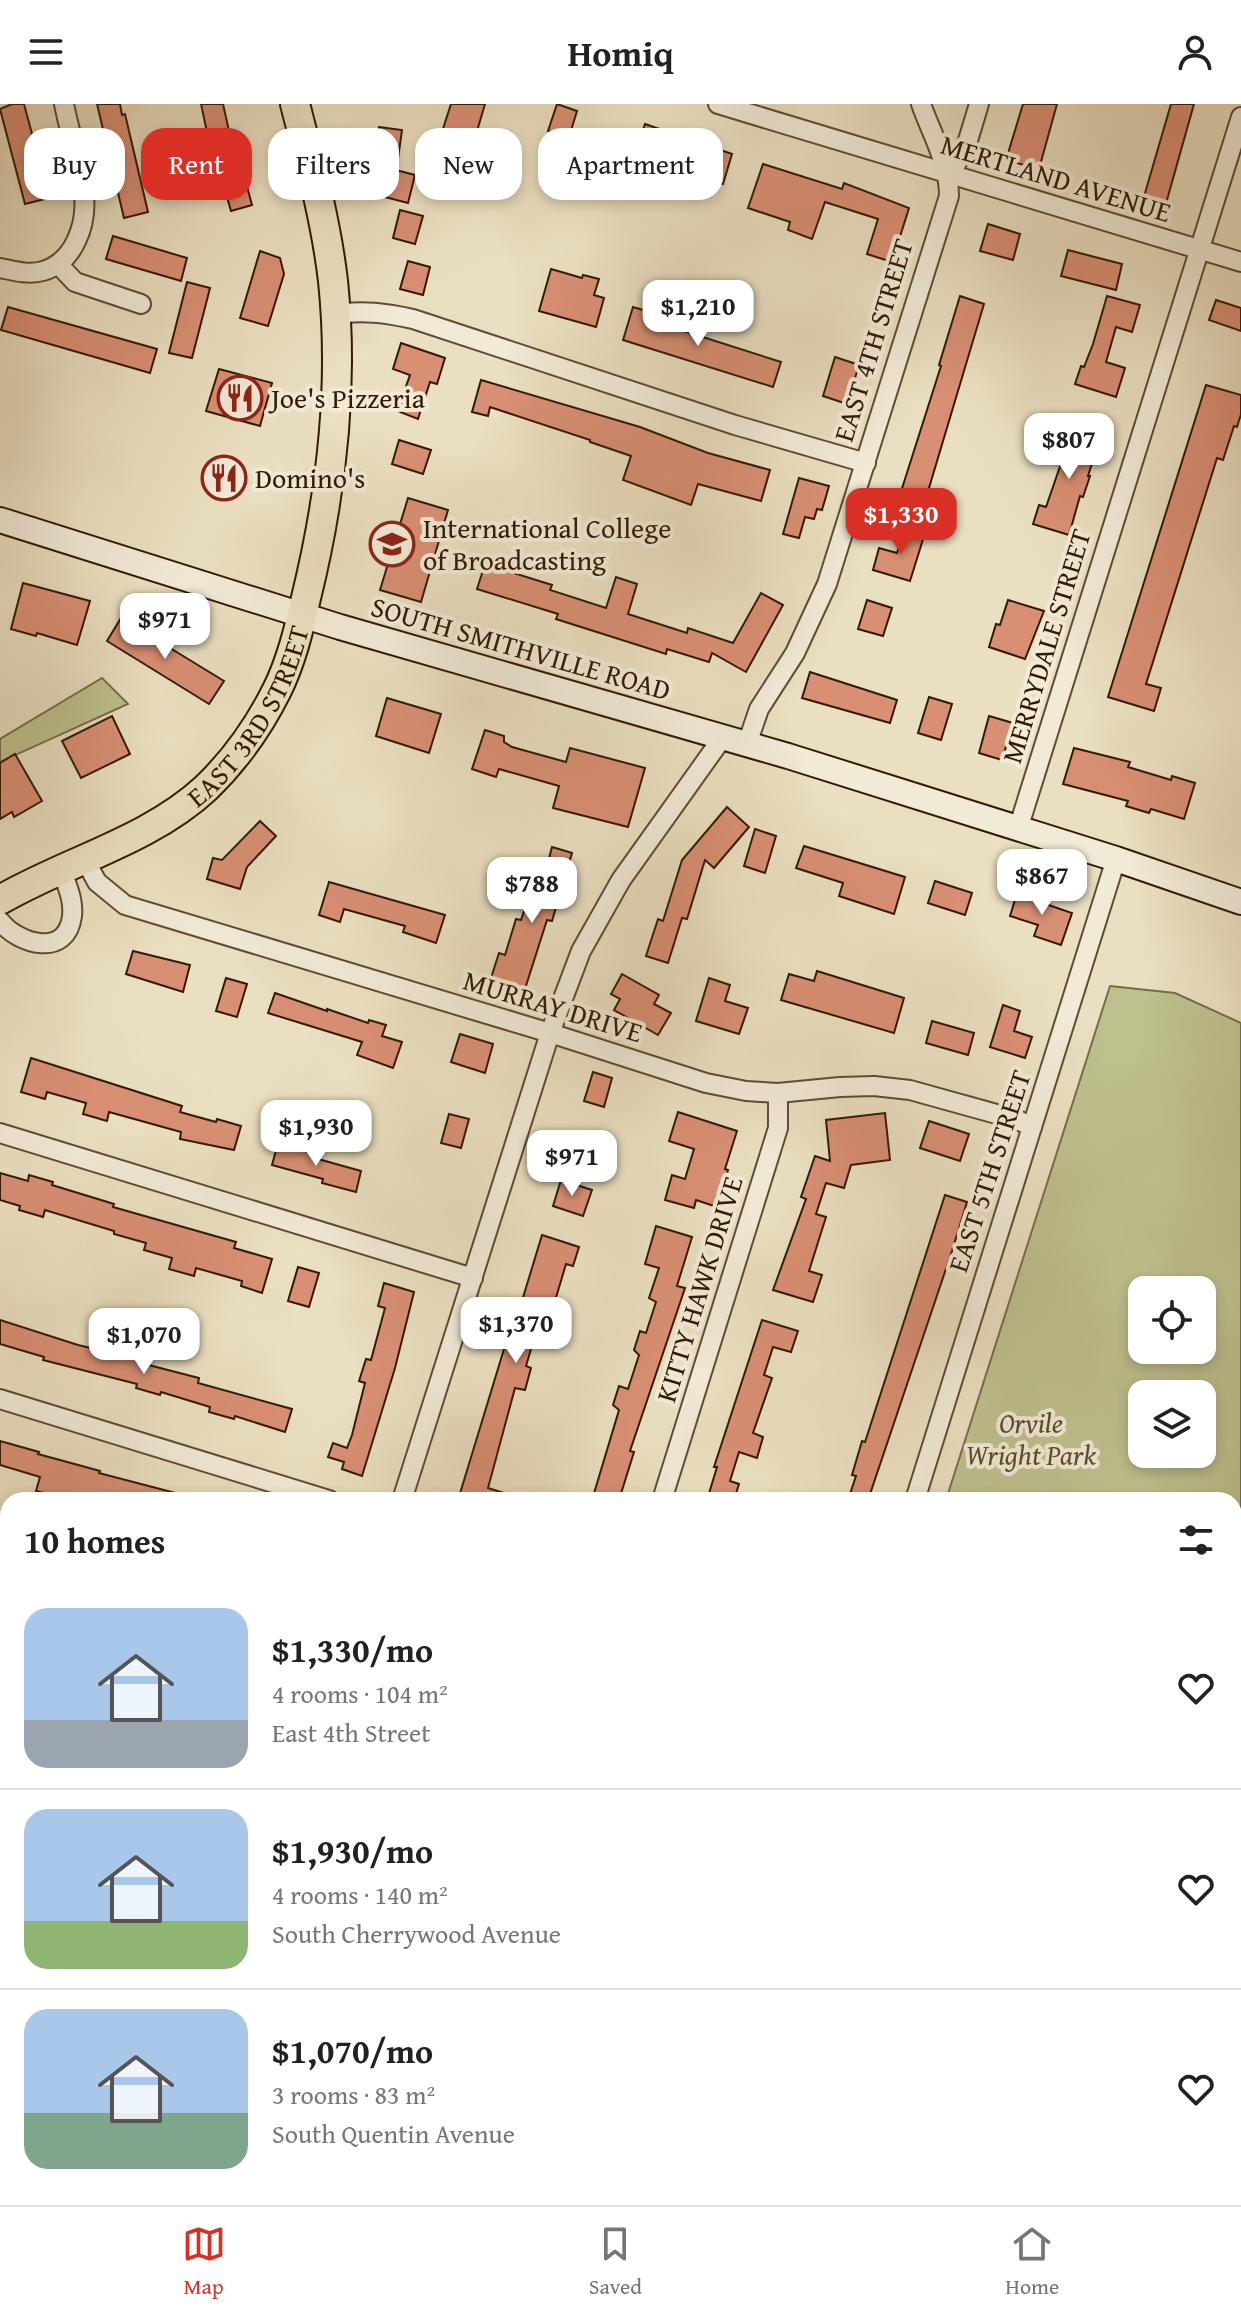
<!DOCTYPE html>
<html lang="en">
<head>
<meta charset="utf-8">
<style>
  body { margin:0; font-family:"Gentium Book Plus",serif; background:#f6f6f6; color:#222; height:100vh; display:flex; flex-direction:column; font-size:30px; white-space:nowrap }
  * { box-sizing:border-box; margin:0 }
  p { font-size:26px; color:#767676 }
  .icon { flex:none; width:44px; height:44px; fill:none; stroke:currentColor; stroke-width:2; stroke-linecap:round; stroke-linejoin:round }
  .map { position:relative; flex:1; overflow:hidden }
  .drawer { position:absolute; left:0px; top:1388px; width:1242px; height:714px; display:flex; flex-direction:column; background:#fff; border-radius:24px 24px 0 0; box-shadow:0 4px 12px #0003 }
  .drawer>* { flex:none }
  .guide { position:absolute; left:24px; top:24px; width:800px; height:72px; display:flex; gap:16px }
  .fabs { position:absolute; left:1128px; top:1172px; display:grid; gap:16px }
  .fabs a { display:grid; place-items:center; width:88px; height:88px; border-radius:16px; background:#fff; box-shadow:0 4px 12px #0003; font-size:40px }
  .price { position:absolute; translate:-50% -68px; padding:0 18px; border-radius:16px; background:#fff; color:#222; font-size:26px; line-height:52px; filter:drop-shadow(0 2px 4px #0008) }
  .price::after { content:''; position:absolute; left:50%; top:48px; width:24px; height:18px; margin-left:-12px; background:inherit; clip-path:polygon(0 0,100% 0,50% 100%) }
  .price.current { background:#d93025; color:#fff }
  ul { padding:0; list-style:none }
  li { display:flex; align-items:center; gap:24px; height:200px; padding:0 24px }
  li+li { border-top:2px solid #e0e0e0 }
  li span { display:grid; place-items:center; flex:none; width:224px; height:160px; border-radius:24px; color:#555 }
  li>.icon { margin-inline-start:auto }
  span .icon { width:96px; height:96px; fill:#fffc; stroke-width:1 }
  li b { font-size:34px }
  h2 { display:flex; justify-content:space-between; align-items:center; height:96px; padding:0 24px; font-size:34px }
  .chip { padding:0 28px; border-radius:24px; background:#fff; box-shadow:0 4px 12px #0003; font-size:28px; line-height:72px }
  .chip.current { background:#d93025; color:#fff }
  header { display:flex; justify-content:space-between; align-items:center; height:104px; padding:0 24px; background:#fff; font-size:36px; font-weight:600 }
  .tab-bar { display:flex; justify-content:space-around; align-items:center; height:112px; border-top:2px solid #e0e0e0; background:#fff; font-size:22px; color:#767676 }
  .tab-bar a { display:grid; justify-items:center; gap:4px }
  .tab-bar .current { color:#d93025 }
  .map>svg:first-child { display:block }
  .green { fill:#bec08e; stroke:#786d49; stroke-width:2; fill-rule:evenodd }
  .building { fill:#d98f74; stroke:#331a04; stroke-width:2 }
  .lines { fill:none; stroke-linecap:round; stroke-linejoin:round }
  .minor-casing { stroke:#614b33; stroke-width:22 }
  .secondary-casing { stroke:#331a04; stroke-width:28 }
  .primary-casing { stroke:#331a04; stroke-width:32 }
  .minor { stroke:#f1ead7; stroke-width:18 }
  .secondary { stroke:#f1ead7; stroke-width:24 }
  .primary { stroke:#eadfc1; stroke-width:28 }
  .labels { text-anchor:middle; stroke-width:8; stroke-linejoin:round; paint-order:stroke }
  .street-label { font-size:28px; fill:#331a04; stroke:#f1ead7 }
  .poi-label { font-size:28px; fill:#331a04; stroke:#f1ead7; text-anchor:start }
  .park-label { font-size:28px; font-style:italic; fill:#5d4c2d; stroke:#f1ead7 }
</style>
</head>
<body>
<header><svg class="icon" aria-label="menu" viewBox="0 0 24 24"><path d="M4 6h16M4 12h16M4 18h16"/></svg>Homiq<svg class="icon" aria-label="person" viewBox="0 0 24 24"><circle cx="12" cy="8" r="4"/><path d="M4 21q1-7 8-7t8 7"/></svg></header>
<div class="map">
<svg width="1241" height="2101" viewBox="0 0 1241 2101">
  <rect width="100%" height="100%" fill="#eadfc1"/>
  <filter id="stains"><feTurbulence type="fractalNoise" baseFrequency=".0025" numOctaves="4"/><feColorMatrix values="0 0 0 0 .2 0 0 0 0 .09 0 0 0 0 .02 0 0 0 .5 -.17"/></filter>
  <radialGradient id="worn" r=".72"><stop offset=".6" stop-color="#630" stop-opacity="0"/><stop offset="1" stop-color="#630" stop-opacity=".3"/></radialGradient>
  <g class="green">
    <polygon points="102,574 128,600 0,658 0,635"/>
    <path d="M 1110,882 L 1175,889 L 1241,919 L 1241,1937 L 1234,1935 L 1234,1396 L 946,1396 ZM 1202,1186 L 1202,1246 L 1142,1246 L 1142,1186 ZM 1142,1290 L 1202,1290 L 1202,1350 L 1142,1350 Z"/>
  </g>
  <g class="building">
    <polygon points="12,0 24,0 49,94 25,100 0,5"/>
    <polygon points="97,0 120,0 122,11 125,10 148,108 124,114"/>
    <polygon points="201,0 223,0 235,54 239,53 252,101 231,107 214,47 211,47"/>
    <polygon points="451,0 485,0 472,44 440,34"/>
    <polygon points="557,0 577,7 569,33 548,27"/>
    <polygon points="1023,0 1057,0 1039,65 1006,56"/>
    <polygon points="1171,0 1194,0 1165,103 1143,96"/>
    <polygon points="645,20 732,50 723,80 677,66 678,61 636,47"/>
    <polygon points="379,23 402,26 398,55 375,52"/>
    <polygon points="763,60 842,85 844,79 909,104 892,158 867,150 878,115 825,98 812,135 788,126 790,118 748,104"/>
    <polygon points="392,65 415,71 408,99 385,93"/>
    <polygon points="400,106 423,112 415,140 393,134"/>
    <polygon points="988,120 1020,130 1013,156 980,147"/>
    <polygon points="113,132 187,154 181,177 106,155"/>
    <polygon points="1068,146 1122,160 1116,186 1061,172"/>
    <polygon points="260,147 280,154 284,170 268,222 240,214"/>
    <polygon points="408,157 430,163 423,191 400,185"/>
    <polygon points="551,165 582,174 583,171 599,175 594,191 604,194 596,223 539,207"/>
    <polygon points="187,178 210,184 192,254 169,249"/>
    <polygon points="960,192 984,200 923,404 898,397 941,262 939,261"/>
    <polygon points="1107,192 1140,201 1132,228 1116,223 1106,258 1125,264 1116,293 1075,280 1081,262 1084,263 1093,240"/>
    <polygon points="1216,196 1241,204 1241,227 1209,216"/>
    <polygon points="8,203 157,245 150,269 1,226"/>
    <polygon points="633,203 687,219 684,227 781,258 773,283 623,236"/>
    <polygon points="401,239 445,254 437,280 430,278 418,315 400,308 403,300 400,299 410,271 393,265"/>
    <polygon points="835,253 859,261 847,300 823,292"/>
    <polygon points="219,265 272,279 260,322 206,307"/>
    <polygon points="481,276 640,323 708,349 770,366 761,397 698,380 691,401 623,376 631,352 590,338 590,336 490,303 488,312 472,308"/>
    <polygon points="1206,281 1241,291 1241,310 1237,323 1234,322 1223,356 1217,354 1146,580 1161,584 1154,607 1108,593"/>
    <polygon points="1065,322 1100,334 1088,372 1090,372 1083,393 1080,392 1069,431 1033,420 1039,401 1046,403 1065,348 1057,346"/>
    <polygon points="399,336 431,346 423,370 392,360"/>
    <polygon points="228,356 243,385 223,395 208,367"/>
    <polygon points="799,374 829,382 822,406 817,405 814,415 805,413 799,434 783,430"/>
    <polygon points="408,394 448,406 421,498 380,486"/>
    <polygon points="905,423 925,429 910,477 873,466 879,444 897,449"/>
    <polygon points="485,460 552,481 550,486 606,504 616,473 637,480 628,510 687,529 688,524 733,539 761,489 783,501 746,568 712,549 709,558 667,545 666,550 556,515 558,510 477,485"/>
    <polygon points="23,479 90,497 77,541 37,529 36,532 11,525"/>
    <polygon points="867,496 892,504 883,532 858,525"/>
    <polygon points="1008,496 1044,507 1025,555 989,543 996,520 1000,521"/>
    <polygon points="121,514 224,577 209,600 107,537"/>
    <polygon points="810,568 897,596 890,619 802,594"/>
    <polygon points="929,593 952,600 941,636 918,629"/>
    <polygon points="387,594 441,610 429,649 376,632"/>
    <polygon points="112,612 130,650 81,674 62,637"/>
    <polygon points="989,612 1013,619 1002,656 979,649"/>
    <polygon points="485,626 504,632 504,638 512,643 566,658 570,644 645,664 628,723 553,704 559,682 499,665 496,673 472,665"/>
    <polygon points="1074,644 1130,658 1128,663 1171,676 1172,672 1195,679 1184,715 1151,705 1149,709 1126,702 1128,697 1063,680"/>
    <polygon points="15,650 42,697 14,713 12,708 0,715 0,659"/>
    <polygon points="727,703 749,723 714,764 705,756 687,815 682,814 668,859 646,852 658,815 663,817 682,756"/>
    <polygon points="260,717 276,732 247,763 240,785 207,775 213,754 222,756"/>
    <polygon points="755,725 776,732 765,769 744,762"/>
    <polygon points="804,742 905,773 894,810 839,792 843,779 796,764"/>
    <polygon points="552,743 572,749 552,817 547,816 524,888 490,877 499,849 505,851 516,815 521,816 535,774 543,777"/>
    <polygon points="935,777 972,789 965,811 928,799"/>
    <polygon points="329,778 445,811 436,839 403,828 405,822 344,805 340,818 319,811"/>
    <polygon points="1018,786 1041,794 1040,798 1072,809 1061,841 1034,832 1038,821 1010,812"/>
    <polygon points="133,847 190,861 183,888 126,870"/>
    <polygon points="817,867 904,894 894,929 781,896 789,870 814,877"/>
    <polygon points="622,870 659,891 654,900 671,909 658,931 614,906 620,895 611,890"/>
    <polygon points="226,874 247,880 237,913 216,907"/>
    <polygon points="709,874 730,881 725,897 748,904 739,930 696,917"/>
    <polygon points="275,889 327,907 327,905 368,919 369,916 386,921 382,932 402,938 393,964 357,951 362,938 268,909"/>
    <polygon points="1003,901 1020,907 1014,927 1032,933 1025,954 990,943"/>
    <polygon points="932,917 974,929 968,951 926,939"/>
    <polygon points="460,930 493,940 485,969 451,958"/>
    <polygon points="31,954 182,1002 180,1008 216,1018 217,1015 241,1022 234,1046 180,1035 181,1028 109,1008 107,1017 83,1010 86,999 47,988 45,995 21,988"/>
    <polygon points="593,968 612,974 604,1003 584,997"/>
    <polygon points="678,1008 737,1027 725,1065 728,1066 717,1103 696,1096 694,1104 665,1096 672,1071 685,1075 694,1045 669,1037"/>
    <polygon points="885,1009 890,1056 851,1061 844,1084 826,1079 816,1110 826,1113 809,1167 822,1171 813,1198 773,1186 806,1095 801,1093 815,1052 830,1057 826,1016"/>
    <polygon points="449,1010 469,1015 461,1044 441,1039"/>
    <polygon points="929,1017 969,1030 960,1057 920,1044"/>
    <polygon points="278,1039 312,1049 311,1053 361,1067 356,1088 322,1079 323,1075 272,1061"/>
    <polygon points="0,1069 28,1077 29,1071 53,1078 52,1081 114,1100 113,1103 236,1138 234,1144 272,1155 262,1189 241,1182 242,1177 196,1164 194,1172 169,1165 172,1154 144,1146 146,1139 114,1130 114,1127 45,1106 43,1113 19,1106 20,1102 0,1096"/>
    <polygon points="561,1076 592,1086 583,1112 553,1102"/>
    <polygon points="945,1091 967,1098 952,1147 868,1396 848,1396 856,1372 852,1371 862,1337 865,1338"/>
    <polygon points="656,1122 692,1133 677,1182 685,1184 630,1347 634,1348 619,1396 592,1396 619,1306 613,1301 619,1282 628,1285 639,1251 634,1246 640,1227 646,1229 656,1198 649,1194 659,1164 645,1160"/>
    <polygon points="542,1131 579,1143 573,1162 566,1160 552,1207 543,1204 526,1262 531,1264 525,1286 515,1284 488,1384 514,1392 514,1396 458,1396 515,1209 518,1210"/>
    <polygon points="298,1163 319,1169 309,1203 288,1197"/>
    <polygon points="384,1179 414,1188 395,1264 362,1372 342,1365 344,1358 328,1353 333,1339 347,1344 352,1331 365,1279 359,1277 366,1255 371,1256 385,1204 378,1202"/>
    <polygon points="0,1216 78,1241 138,1255 137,1258 199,1274 198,1279 292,1305 285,1328 235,1312 234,1315 209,1308 210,1303 161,1288 160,1291 136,1284 137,1280 43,1256 44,1253 0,1240"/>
    <polygon points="762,1216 798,1227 791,1248 773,1243 764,1271 772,1274 753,1329 763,1333 757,1354 739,1348 730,1377 739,1380 734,1396 707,1396 717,1363 714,1363"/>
    <polygon points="0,1337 39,1348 38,1350 100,1367 99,1369 187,1392 187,1396 73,1396 36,1387 40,1373 0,1361"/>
  </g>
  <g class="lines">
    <g class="minor-casing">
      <g id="minor">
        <polyline points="718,0 1241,158"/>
        <polyline points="949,72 966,43 979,0"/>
        <polyline points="58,160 75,178 141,200"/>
        <path d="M 0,164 C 14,167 29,171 43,167 C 74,158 87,121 84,91 C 80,61 70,30 64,0"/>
        <path d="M 335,210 C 363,206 386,209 413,215 L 735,321 L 866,359"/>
        <path d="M 747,640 L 759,605 L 795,549 L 827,480 L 949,92 C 949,59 932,31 921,0"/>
        <polyline points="1018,725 1241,13"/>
        <polyline points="84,754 97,778 125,801 550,929 706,979 746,987 778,989 840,983 874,982 910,986 1018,1016 1032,1023"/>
        <path d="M 0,817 C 19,841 67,854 72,812 C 74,795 66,780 61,764"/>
        <polyline points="0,1029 473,1174"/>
        <polyline points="0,1295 329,1396"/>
        <polyline points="402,1396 550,929 581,847 621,776 723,633"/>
        <polyline points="662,1396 778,1024 778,989"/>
        <polyline points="915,1396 1116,755"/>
        <polyline points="0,1573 8,1575"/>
        <polyline points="0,1848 8,1851"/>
        <polyline points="1234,1958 1241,1961"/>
        <polyline points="788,2094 810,2101"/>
        <polyline points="193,2101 195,2094"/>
      </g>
    </g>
    <g class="secondary-casing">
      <polyline id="secondary" points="0,416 340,523 788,652 1116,755 1241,798"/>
    </g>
    <g class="primary-casing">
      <g id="primary">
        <path id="s1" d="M 0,796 C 67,757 149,737 206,684 C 235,656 259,622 277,586 C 291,558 299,525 306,494 C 331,392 344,282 333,177 C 326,117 310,58 295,0"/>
      </g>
    </g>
    <use href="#minor" class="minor"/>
    <use href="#secondary" class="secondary"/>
    <use href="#primary" class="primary"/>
  </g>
  <defs>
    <g id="restaurant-ring" transform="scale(2.3)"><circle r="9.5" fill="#f1ead7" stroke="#8f2418" stroke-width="1.5"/><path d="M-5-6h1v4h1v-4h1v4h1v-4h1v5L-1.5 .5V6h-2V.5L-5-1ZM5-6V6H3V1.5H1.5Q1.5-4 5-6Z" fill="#8f2418"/></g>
    <g id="school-ring" transform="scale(2.3)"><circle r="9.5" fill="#f1ead7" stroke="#8f2418" stroke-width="1.5"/><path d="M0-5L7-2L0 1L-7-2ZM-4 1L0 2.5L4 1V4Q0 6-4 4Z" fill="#8f2418"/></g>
  </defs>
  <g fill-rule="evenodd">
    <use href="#restaurant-ring" x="240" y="294"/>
    <use href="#restaurant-ring" x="224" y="374"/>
    <use href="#school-ring" x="392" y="440"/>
  </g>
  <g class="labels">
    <g class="street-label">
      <text transform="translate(1056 74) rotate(17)" y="10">MERTLAND AVENUE</text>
      <text transform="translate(873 236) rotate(-73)" y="10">EAST 4TH STREET</text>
      <text transform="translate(1046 542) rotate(-73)" y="10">MERRYDALE STREET</text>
      <text transform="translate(521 544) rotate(16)" y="10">SOUTH SMITHVILLE ROAD</text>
      <text dy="10" stroke="none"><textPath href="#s1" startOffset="320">EAST 3RD STREET</textPath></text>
      <text transform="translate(553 902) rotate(17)" y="10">MURRAY DRIVE</text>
      <text transform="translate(989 1067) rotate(-72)" y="10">EAST 5TH STREET</text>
      <text transform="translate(699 1185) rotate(-73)" y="10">KITTY HAWK DRIVE</text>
    </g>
    <g class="poi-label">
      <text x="271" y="304">Joe's Pizzeria</text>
      <text x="255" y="384">Domino's</text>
      <text x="423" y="434">International College<tspan x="423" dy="32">of Broadcasting</tspan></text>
    </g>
    <g class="park-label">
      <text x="1031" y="1329">Orvile<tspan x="1031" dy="32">Wright Park</tspan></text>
    </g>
  </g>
  <rect width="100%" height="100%" filter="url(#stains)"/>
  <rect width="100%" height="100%" fill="url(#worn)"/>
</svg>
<div class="fabs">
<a><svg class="icon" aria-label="locate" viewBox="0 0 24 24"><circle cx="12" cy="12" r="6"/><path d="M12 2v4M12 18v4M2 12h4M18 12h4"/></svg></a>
<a><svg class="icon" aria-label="layers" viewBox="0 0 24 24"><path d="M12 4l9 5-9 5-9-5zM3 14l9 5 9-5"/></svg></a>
</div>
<b class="price" style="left:698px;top:244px">$1,210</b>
<b class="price" style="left:1069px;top:377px">$807</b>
<b class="price current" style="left:901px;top:452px">$1,330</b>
<b class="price" style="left:165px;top:557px">$971</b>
<b class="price" style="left:1042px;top:813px">$867</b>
<b class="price" style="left:532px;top:821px">$788</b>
<b class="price" style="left:316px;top:1064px">$1,930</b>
<b class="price" style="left:572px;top:1094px">$971</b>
<b class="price" style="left:516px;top:1261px">$1,370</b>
<b class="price" style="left:144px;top:1272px">$1,070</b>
<div class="guide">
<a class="chip">Buy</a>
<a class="chip current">Rent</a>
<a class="chip">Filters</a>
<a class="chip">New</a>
<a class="chip">Apartment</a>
</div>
<section class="drawer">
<h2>10 homes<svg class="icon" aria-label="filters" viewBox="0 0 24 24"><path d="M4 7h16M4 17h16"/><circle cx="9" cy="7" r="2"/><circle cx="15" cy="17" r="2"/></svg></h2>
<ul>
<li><span style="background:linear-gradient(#a9c7e8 70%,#9aa5b1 0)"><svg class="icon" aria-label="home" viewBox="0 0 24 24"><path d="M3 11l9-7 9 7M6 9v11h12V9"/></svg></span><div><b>$1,330/mo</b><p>4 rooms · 104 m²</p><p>East 4th Street</p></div><svg class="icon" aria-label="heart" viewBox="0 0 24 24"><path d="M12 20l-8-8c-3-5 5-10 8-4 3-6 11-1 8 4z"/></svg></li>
<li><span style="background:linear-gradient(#a9c7e8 70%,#8fb573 0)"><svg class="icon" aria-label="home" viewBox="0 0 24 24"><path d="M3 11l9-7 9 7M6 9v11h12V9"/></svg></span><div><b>$1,930/mo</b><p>4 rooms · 140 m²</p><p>South Cherrywood Avenue</p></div><svg class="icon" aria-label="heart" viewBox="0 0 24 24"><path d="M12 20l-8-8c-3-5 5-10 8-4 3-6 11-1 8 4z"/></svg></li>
<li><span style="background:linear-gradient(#a9c7e8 65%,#7fa58c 0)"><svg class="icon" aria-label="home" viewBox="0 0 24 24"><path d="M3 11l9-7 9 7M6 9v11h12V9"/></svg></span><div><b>$1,070/mo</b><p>3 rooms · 83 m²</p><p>South Quentin Avenue</p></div><svg class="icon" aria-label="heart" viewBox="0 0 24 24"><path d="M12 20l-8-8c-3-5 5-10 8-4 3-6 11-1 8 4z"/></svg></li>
</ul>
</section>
</div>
<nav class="tab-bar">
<a class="current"><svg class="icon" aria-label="map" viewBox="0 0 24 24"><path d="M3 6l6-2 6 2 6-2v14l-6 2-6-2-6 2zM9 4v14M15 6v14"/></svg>Map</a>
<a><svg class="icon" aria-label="saved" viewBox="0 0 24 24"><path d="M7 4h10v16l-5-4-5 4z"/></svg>Saved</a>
<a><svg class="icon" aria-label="home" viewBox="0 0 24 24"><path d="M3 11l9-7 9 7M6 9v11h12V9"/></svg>Home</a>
</nav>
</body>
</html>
